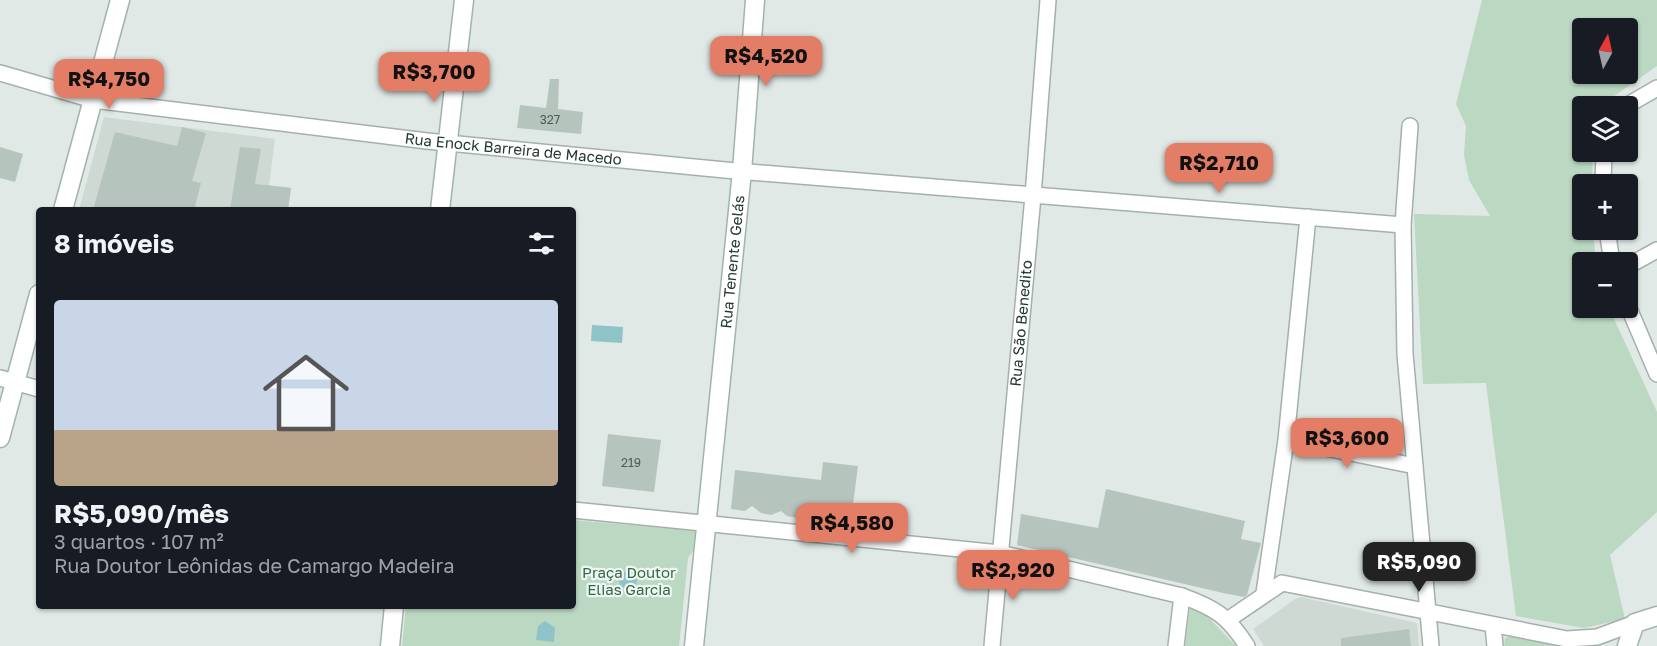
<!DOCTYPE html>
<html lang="pt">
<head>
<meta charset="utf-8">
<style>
  body { margin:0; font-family:"Golos Text",sans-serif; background:#242831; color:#f1f3f6; height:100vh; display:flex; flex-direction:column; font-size:22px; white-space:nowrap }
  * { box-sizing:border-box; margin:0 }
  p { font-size:20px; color:#9ea1a6 }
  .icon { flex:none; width:33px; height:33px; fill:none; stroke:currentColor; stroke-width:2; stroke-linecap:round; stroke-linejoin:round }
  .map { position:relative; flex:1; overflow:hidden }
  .sheet { position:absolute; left:36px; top:207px; width:540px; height:402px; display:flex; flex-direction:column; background:#171b24; border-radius:6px; box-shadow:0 2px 4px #0004 }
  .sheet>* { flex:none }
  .needle { width:39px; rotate:8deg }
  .fabs { position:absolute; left:1572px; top:18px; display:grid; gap:12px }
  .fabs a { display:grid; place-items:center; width:66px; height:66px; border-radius:6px; background:#171b24; box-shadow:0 2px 4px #0004; font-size:30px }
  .price { position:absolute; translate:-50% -51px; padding:0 14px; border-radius:12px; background:#e37d65; color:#111; font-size:20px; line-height:39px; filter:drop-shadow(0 2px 3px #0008) }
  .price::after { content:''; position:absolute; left:50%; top:36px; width:18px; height:14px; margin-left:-9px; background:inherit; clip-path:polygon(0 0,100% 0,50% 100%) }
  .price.current { background:#222; color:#fff }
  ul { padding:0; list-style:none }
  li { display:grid; align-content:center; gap:12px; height:318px; padding:0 18px }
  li+li { border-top:2px solid #363941 }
  li span { display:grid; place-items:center; height:186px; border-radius:6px; color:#555 }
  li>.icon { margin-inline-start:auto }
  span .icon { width:108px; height:108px; fill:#fffc; stroke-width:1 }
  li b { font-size:26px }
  h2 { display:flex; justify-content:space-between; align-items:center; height:72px; padding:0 18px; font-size:26px }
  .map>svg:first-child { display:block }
  .built { fill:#cfd9d4 }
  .green { fill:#bbd8c2; fill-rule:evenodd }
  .water { fill:#8ec3c9 }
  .building { fill:#b6c4be }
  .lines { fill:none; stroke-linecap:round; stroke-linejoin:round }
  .street-casing { stroke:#a4b0ab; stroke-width:18 }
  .secondary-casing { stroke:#a1b4ac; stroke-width:21 }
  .street { stroke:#fff; stroke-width:15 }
  .secondary { stroke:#fff; stroke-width:18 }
  .labels { text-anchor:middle; stroke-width:4.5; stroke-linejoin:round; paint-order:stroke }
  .number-label { font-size:12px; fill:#485b54 }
  .street-label { font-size:15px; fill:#233831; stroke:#f0f6f3 }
  .park-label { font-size:15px; fill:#326a44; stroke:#f0f6f3 }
</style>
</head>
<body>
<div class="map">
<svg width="1657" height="646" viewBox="0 0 1657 646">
  <rect width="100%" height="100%" fill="#e0e9e5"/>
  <g class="built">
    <polygon points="104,117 275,139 269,185 291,188 288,210 79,210"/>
    <polygon points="1301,597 1417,623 1419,646 1264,646 1253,629 1295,599"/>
  </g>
  <g class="green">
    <path d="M 1482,0 L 1657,0 L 1657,66 L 1600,106 L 1582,106 L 1582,152 L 1593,152 L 1592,184 L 1582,184 L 1582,230 L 1593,230 L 1596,262 L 1582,262 L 1582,308 L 1609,308 L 1657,412 L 1657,512 L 1610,555 L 1625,619 L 1584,628 L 1516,616 L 1486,383 L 1423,384 L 1414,214 L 1490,216 L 1469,180 L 1464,155 L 1466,126 L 1456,104 ZM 1582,28 L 1628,28 L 1628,74 L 1582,74 Z"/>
    <polygon points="573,520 664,528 672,523 696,529 694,550 688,558 679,646 402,646 406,606 573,606"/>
    <polygon points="1190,608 1205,614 1236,646 1185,646"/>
    <polygon points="1512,636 1563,646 1504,646 1505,638"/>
  </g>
  <g class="water">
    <polygon points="592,325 623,327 622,343 591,341"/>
    <circle cx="628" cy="580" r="9"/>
    <polygon points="545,621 555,628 554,642 536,640 538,626"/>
  </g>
  <g class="building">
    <polygon points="550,79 559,79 558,109 583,112 581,134 517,128 520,105 546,108"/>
    <polygon points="182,127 206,133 192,181 201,183 194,210 93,210 115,132 177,146"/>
    <polygon points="0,147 23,154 15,182 0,178"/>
    <polygon points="240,147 261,149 255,184 291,188 288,210 230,210"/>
    <polygon points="608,434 661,440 654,492 602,486"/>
    <polygon points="823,462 858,466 853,504 862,505 859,526 816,520 817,508 798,518 787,516 781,511 771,515 761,513 752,506 745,511 731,509 735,470 821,480"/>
    <polygon points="1106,489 1245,521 1241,539 1261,543 1247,595 1244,597 1223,593 1017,545 1021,514 1098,528"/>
    <polygon points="1409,629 1411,646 1341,646 1341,638"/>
  </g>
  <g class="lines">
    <g class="street-casing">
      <g id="street">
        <path id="s1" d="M 0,73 L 93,100 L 427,141 L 725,170 L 1403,225"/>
        <polyline points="1626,106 1657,88"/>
        <polyline points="1410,126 1403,225 1405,354 1431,646"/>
        <polyline points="1603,184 1604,152"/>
        <polyline points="1607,230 1612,262"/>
        <polyline points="1628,266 1657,250"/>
        <polyline points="1628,306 1657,374"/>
        <polyline points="0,378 39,389"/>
        <polyline points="1286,440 1415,466"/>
        <path d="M 573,510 L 1000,553 L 1182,596 C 1215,608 1228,616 1247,646"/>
        <polyline points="1264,593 1286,440 1308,217"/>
        <polyline points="1229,619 1282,583 1567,639 1597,637 1635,623"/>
        <polyline points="1493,625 1495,646"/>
        <path id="s2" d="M 992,646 L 1033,196 L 1048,0"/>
        <polyline points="1176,646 1182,596"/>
      </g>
    </g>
    <g class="secondary-casing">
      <g id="secondary">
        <polyline points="63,210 120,0"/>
        <polyline points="440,210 464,0"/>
        <polyline points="0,438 39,294"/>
        <polyline points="390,646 394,606"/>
        <path id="s3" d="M 694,646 L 742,171 L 755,0"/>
        <polyline points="1627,646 1635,623 1657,616"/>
      </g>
    </g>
    <use href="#street" class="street"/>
    <use href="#secondary" class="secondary"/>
  </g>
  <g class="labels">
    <g class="number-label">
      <text x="550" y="124">327</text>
      <text x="631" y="467">219</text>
    </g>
    <g class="street-label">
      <text dy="5" stroke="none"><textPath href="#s1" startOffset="520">Rua Enock Barreira de Macedo</textPath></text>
      <text dy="5" stroke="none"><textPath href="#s3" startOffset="386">Rua Tenente Gelás</textPath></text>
      <text dy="5" stroke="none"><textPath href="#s2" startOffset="324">Rua São Benedito</textPath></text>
    </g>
    <g class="park-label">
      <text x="629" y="578">Praça Doutor<tspan x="629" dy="17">Elias Garcia</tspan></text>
    </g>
  </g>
</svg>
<div class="fabs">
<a><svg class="needle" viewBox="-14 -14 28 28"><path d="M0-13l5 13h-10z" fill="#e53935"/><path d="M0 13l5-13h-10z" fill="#9ea1a6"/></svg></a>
<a><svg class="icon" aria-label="layers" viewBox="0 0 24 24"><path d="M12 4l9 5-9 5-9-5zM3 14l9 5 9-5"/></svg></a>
<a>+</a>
<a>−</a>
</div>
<b class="price" style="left:766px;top:87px">R$4,520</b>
<b class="price" style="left:434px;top:103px">R$3,700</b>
<b class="price" style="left:109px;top:110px">R$4,750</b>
<b class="price" style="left:1219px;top:194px">R$2,710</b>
<b class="price" style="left:1347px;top:469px">R$3,600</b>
<b class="price" style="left:852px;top:554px">R$4,580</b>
<b class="price current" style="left:1419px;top:593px">R$5,090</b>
<b class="price" style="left:1013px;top:601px">R$2,920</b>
<section class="sheet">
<h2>8 imóveis<svg class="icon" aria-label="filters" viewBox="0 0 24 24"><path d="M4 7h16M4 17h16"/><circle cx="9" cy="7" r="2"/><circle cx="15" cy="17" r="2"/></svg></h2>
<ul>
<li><span style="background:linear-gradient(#c9d6e8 70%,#b9a48a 0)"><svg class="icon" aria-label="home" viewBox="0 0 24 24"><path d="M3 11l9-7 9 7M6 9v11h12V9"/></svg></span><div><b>R$5,090/mês</b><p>3 quartos · 107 m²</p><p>Rua Doutor Leônidas de Camargo Madeira</p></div></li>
</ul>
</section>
</div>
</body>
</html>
